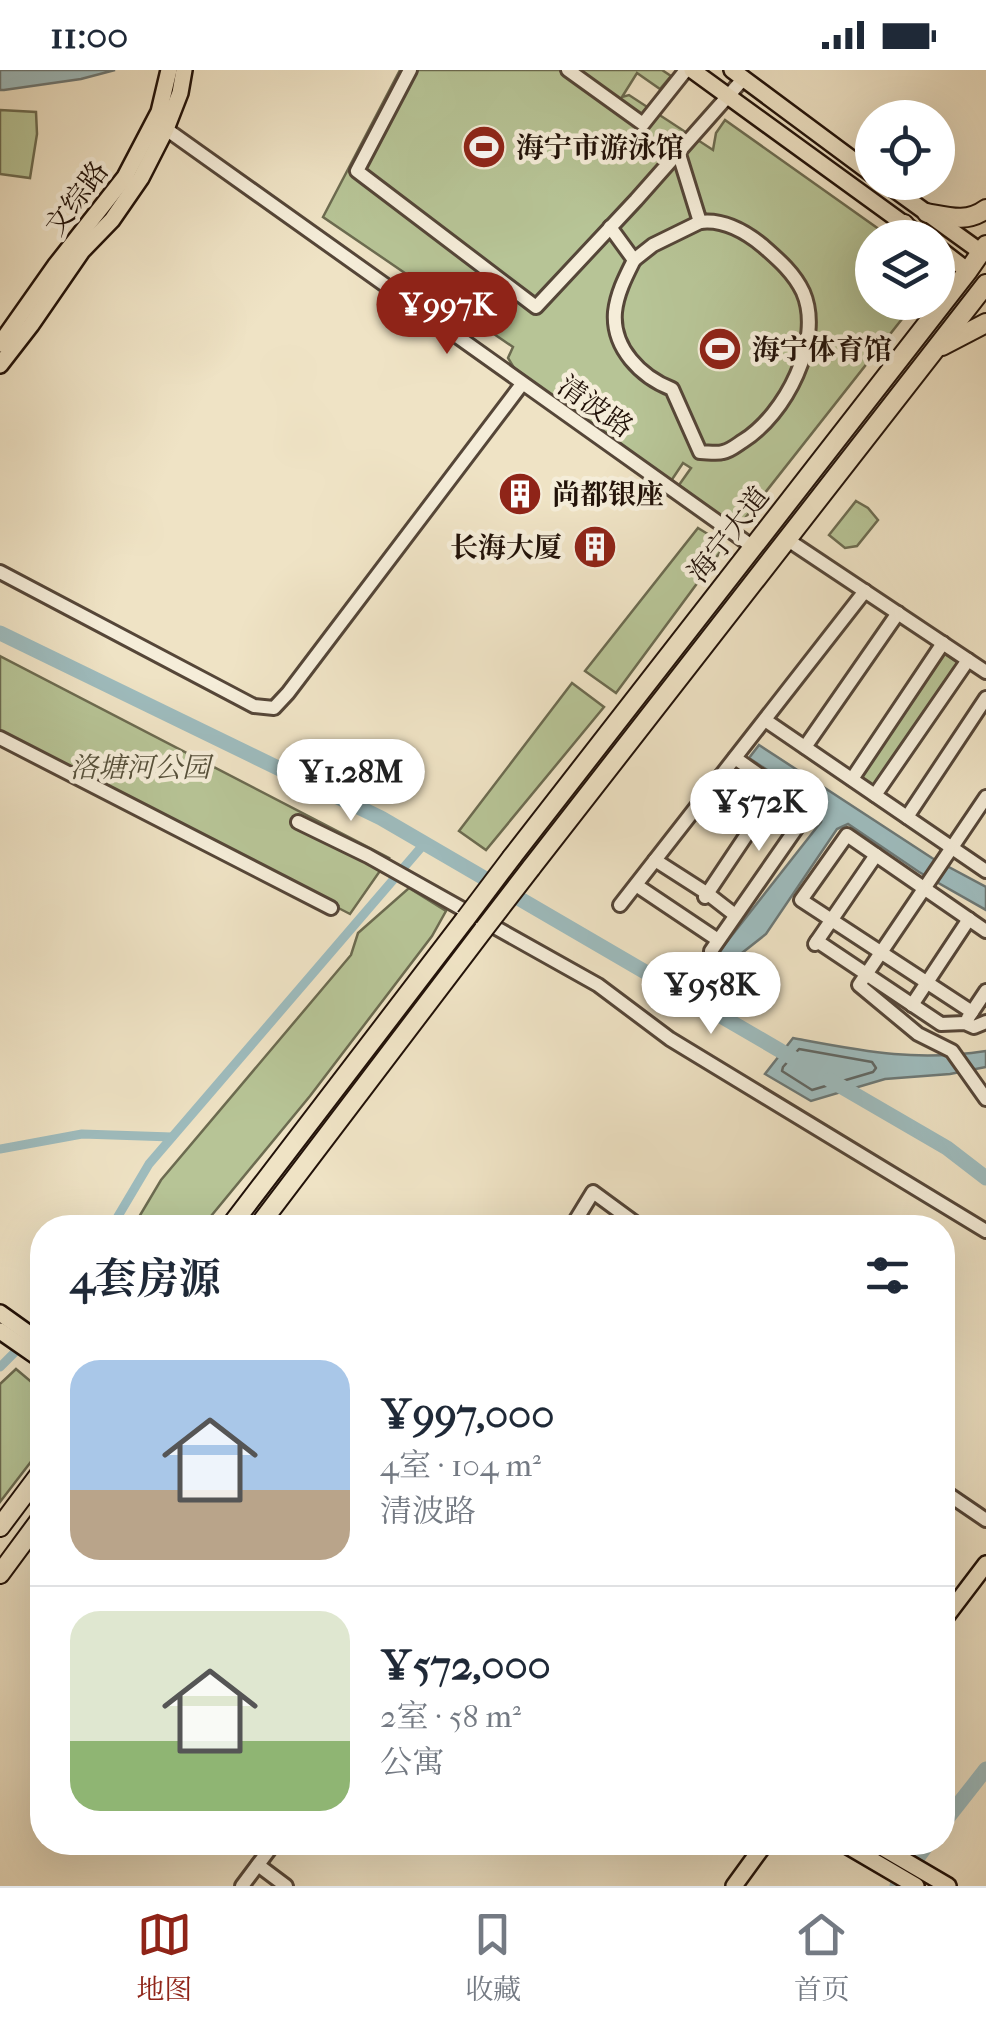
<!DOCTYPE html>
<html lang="zh">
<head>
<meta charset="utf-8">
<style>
  body { margin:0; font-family:"IM FELL French Canon","Noto Serif SC",serif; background:#f6f6f7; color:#1f2937; height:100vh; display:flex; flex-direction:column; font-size:38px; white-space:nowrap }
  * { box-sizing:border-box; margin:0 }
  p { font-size:32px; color:#747a83 }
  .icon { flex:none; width:55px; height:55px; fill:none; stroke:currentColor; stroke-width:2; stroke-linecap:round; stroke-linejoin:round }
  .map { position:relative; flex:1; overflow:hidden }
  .details { position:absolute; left:30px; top:1145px; width:925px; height:640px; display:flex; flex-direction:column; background:#fff; border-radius:40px; box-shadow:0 10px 40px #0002 }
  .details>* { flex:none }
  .tools { position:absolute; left:855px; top:30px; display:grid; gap:20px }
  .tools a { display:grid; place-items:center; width:100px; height:100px; border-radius:50%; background:#fff; box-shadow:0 10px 40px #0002; font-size:50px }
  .price { position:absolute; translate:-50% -85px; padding:0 22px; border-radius:35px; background:#fff; color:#222; font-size:32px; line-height:65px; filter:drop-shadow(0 2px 5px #0008) }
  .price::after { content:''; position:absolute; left:50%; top:60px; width:30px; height:22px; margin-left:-15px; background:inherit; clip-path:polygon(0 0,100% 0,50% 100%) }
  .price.selected { background:#8f2418; color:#fff }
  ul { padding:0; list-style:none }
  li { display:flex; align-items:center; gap:30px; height:250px; padding:0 40px }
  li+li { border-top:2px solid #e0e1e3 }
  li span { display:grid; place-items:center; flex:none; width:280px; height:200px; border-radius:30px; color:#555 }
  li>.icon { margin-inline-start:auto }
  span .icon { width:120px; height:120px; fill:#fffc; stroke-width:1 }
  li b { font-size:42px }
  h2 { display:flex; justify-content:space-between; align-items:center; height:120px; padding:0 40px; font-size:42px }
  .status { display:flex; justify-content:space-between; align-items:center; height:70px; padding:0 50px; background:#fff; direction:ltr }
  .status svg { height:28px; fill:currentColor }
  .dock { display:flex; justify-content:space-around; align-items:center; height:140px; border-top:2px solid #e0e1e3; background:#fff; font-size:28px; color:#747a83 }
  .dock a { display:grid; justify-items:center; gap:5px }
  .dock .selected { color:#8f2418 }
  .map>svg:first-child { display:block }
  .green { fill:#b7c496; stroke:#6c6b50; stroke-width:2.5 }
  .water { fill:#9ebcbe; stroke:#6c7876; stroke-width:2.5 }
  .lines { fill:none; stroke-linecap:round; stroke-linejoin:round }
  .shore { stroke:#606764; stroke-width:2.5 }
  .canal { stroke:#9ebcbe; stroke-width:9 }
  .river { stroke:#9ebcbe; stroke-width:15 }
  .minor-casing { stroke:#554638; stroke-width:18 }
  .major-casing { stroke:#221209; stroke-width:20 }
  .highway-casing { stroke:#221209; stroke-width:22 }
  .minor { stroke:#f5edd9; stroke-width:12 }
  .major { stroke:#efe3c5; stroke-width:15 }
  .highway { stroke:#efe3c5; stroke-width:18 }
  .highway-bridge-casing { stroke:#221209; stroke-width:22; stroke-linecap:butt }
  .highway-bridge { stroke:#efe3c5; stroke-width:18 }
  .labels { text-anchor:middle; stroke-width:9; stroke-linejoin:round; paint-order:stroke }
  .poi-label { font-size:28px; font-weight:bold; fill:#221209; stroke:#f5edd9; text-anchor:start }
  .street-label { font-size:28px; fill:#221209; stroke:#f5edd9 }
  .park-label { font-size:28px; font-style:italic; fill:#56503a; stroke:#f5edd9 }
</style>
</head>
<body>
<div class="status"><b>11:00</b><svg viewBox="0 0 49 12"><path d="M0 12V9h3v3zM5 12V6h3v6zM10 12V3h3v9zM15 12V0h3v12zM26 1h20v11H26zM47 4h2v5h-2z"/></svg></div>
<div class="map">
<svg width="986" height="1816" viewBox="0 0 986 1816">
  <rect width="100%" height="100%" fill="#efe3c5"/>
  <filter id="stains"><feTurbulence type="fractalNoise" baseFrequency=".002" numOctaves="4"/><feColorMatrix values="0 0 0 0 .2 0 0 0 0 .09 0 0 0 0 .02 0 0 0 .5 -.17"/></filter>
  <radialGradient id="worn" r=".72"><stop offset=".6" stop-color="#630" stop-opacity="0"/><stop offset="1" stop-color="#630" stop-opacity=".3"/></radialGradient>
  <g class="green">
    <polygon points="400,0 662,0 671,6 660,19 637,3 622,27 629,25 713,80 716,63 725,50 890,167 872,168 872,232 913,233 913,235 742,452 729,453 679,415 691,398 683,393 671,411 514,298 508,288 513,277 323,147"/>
    <polygon points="0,40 36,42 37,64 30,108 0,104"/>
    <polygon points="856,431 868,438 878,450 857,476 845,478 829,465"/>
    <polygon points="698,458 716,469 721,481 616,623 585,601"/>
    <polygon points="942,582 961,595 875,721 857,708"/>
    <polygon points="0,586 389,788 350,844 0,662"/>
    <polygon points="572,613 604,637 486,780 459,761"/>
    <polygon points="409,818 446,841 432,866 310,1026 202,1157 133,1157 161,1110 351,885 358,863"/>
    <polygon points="16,1299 35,1315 42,1341 42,1369 33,1389 0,1432 0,1314"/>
  </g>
  <g class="water">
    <polygon points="0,0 115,0 81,9 4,20 0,20"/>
    <polygon points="759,675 932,788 986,817 986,840 919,802 848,754 837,759 766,864 742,883 724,905 707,897 821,752 823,744 817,733 749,688"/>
    <path d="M 793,968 C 863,981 914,992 986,981 L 986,997 L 950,1004 L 885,1009 L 811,1031 L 765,1004 Z"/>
  </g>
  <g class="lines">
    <polygon class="shore" points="799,979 872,992 876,998 873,1002 812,1020 782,1001 783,997"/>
    <g class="canal">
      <polyline points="0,1079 82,1064 172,1067"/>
      <polyline points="111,1158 149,1094 424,774"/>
      <polyline points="0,1297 42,1255"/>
    </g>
    <g class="river">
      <polyline points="0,563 381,748 798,991"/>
      <polyline points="699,933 732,888"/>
      <polyline points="830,1010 947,1078 986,1108"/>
      <polyline points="942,1755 986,1699"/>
      <polyline points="897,1816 929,1772"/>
    </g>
    <g class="minor-casing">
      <g id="minor">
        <polyline points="410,0 357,101 536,237 636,130 744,8"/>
        <polyline points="568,0 643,54 686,0"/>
        <polyline points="166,59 753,477"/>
        <path d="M 610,157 L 634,190 C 626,206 617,223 615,242 C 612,278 641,307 672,319 L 700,382 C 707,382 717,384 723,382 C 730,381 738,374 743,371 C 785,345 824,270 803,222 C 794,203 779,190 763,176 C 746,162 723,149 700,152 L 678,81"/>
        <polyline points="634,190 653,175 700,152"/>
        <polyline points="788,470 986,602"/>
        <polyline points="0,502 254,636 274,638 288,623 522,314"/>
        <polyline points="765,650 986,801"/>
        <polyline points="0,668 331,838"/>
        <polyline points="805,677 898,543"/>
        <polyline points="852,709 943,573"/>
        <polyline points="875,725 968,590"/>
        <polyline points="986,727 859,915 918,964 952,981 986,1029"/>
        <polyline points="907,747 986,628"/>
        <polyline points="298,752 368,786 598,915 670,969 986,1161"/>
        <polyline points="655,790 708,824 735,845"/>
        <polyline points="636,815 718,870"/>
        <polyline points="705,827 778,718"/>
        <polyline points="620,835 865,521"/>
        <polyline points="817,871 941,954 965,953 974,957 986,952"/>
        <polyline points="815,874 876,785"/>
        <polyline points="711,881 809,740 735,688"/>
        <polyline points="912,935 969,849"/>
        <polyline points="972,942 801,830 847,765 986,861"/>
        <polyline points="968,948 986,921"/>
        <polyline points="571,1158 593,1122 642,1158"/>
        <polyline points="942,1420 986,1450"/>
        <polyline points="258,1795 286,1816"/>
        <polyline points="242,1816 275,1772"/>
      </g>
    </g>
    <g class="major-casing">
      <g id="major">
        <polyline points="692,0 911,159"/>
        <polyline points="732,0 872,104"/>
        <polyline points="884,112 981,182"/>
        <polyline points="938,178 968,201"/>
        <polyline points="0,274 55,196 125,107 159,42 169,0"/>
        <polyline points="0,295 31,255 82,181 112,150 141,108 166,59 180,23 184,0"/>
        <polyline points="0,1243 42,1273"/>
        <polyline points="0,1261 42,1290"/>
        <polyline points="942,1552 986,1494"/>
        <polyline points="841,1772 916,1816"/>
        <polyline points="873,1772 948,1816"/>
        <polyline points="734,1816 766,1772"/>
      </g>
    </g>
    <g class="highway-casing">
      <g id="highway">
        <path d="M 927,143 C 949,147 967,153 986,139"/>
        <polyline points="904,154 914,168"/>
        <polyline points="942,276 986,253"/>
        <polyline points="512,787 968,201 986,175"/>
        <polyline points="531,798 986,214"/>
        <polyline points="229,1158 466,848"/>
        <polyline points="257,1158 484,859"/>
        <polyline points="0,1457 42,1401"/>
        <polyline points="0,1504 42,1447"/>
      </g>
    </g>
    <use href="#minor" class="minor"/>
    <use href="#major" class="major"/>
    <use href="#highway" class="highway"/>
    <g class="highway-bridge-casing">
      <g id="highway-bridge">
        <polyline points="466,848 512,787"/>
        <polyline points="484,859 531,798"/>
      </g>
    </g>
    <use href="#highway-bridge" class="highway-bridge"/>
  </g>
  <defs>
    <g id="stadium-disc" transform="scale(2.25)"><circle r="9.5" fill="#8f2418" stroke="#f5edd9"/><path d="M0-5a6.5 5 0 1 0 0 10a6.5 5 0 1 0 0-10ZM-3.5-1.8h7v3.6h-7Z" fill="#fff"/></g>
    <g id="building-disc" transform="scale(2.25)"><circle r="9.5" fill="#8f2418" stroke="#f5edd9"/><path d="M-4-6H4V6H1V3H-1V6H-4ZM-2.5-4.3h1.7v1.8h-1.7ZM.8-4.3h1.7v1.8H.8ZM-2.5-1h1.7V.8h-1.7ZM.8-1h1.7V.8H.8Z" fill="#fff"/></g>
  </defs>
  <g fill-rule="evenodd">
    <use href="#stadium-disc" x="484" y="77"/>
    <use href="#stadium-disc" x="720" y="279"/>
    <use href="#building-disc" x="520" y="424"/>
    <use href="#building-disc" x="595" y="477"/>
  </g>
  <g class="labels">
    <g class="poi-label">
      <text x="516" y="87">海宁市游泳馆</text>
      <text x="752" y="289">海宁体育馆</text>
      <text x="552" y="434">尚都银座</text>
      <text x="562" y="487" text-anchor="end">长海大厦</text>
    </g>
    <g class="street-label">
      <text transform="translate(76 128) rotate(-53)" y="10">文综路</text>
      <text transform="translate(596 336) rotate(35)" y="10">清波路</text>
      <text transform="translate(728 464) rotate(-52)" y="10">海宁大道</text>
    </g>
    <g class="park-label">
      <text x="140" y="707">洛塘河公园</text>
    </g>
  </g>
  <rect width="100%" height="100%" filter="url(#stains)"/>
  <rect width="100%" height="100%" fill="url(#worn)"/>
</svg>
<div class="tools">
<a><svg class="icon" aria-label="locate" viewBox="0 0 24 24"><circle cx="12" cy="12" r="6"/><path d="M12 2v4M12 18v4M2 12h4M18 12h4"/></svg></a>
<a><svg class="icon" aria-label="layers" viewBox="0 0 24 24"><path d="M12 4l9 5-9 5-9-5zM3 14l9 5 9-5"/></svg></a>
</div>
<b class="price selected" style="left:447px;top:287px">¥997K</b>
<b class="price" style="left:351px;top:754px">¥1.28M</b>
<b class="price" style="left:759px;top:784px">¥572K</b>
<b class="price" style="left:711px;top:967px">¥958K</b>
<section class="details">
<h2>4套房源<svg class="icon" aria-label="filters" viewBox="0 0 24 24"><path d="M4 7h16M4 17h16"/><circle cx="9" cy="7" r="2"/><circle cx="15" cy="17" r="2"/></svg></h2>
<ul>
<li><span style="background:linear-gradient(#a9c7e8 65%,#b9a48a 0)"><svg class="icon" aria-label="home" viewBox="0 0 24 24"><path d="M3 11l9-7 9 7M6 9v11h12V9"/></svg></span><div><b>¥997,000</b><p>4室 · 104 m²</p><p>清波路</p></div></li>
<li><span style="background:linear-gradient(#dfe7d0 65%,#8fb573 0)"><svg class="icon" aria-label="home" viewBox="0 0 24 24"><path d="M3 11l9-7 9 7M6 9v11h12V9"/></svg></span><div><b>¥572,000</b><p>2室 · 58 m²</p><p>公寓</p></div></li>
</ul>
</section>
</div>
<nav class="dock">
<a class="selected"><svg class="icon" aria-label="map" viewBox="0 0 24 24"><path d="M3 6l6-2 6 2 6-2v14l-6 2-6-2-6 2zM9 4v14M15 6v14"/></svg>地图</a>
<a><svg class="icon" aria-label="saved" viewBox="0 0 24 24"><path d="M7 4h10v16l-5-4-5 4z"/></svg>收藏</a>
<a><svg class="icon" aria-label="home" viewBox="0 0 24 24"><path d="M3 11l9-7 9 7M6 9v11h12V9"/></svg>首页</a>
</nav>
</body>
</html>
